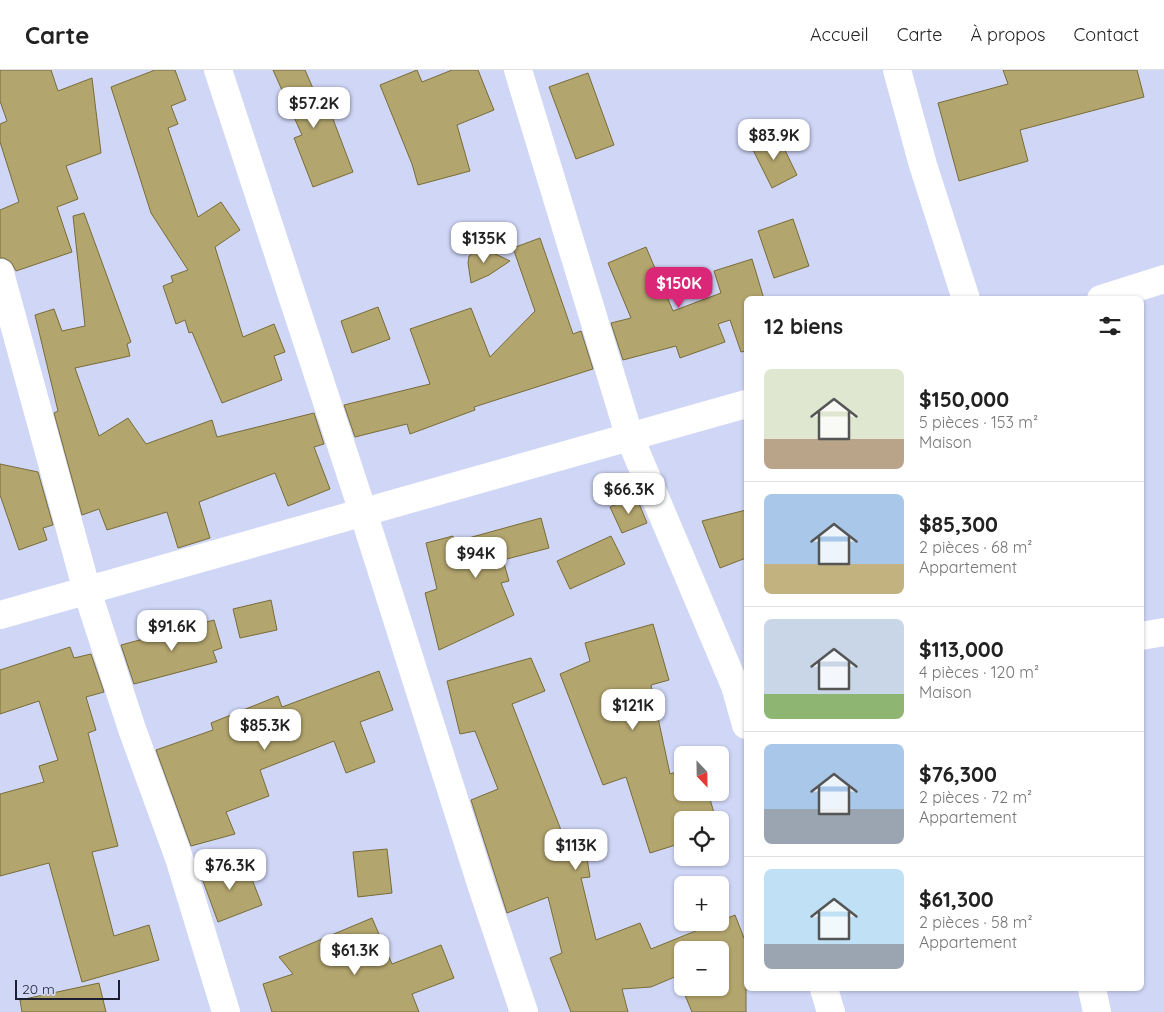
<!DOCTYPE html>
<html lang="fr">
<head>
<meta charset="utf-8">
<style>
  body { margin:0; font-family:Quicksand,sans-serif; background:#f6f6f6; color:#222; height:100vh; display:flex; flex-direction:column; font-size:19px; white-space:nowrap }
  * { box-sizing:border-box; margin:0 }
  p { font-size:16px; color:#767676 }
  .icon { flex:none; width:28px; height:28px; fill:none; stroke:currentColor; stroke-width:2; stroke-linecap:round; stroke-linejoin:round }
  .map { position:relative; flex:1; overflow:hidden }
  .side { position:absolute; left:744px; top:226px; width:400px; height:695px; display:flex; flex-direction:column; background:#fff; border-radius:8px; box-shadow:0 1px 4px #0004 }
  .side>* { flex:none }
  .needle { width:32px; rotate:158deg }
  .buttons { position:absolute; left:674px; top:676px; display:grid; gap:10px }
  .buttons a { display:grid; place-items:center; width:55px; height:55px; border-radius:8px; background:#fff; box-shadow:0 1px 4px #0004; font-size:25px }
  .scale { position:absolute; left:15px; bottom:12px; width:105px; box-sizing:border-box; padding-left:5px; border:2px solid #1c1f32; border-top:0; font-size:14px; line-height:18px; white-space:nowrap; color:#1c1f32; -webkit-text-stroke:4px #cfd6f6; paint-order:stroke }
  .price { position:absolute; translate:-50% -42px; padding:0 11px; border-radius:10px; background:#fff; color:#222; font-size:16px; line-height:32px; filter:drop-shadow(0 1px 2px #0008) }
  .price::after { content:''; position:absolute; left:50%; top:30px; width:15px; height:11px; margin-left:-8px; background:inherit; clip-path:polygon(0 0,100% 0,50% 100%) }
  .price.on { background:#db2777; color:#fff }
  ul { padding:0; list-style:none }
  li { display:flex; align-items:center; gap:15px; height:125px; padding:0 20px }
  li+li { border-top:1px solid #e0e0e0 }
  li span { display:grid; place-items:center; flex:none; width:140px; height:100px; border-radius:8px; color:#555 }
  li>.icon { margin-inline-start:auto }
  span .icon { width:60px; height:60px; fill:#fffc; stroke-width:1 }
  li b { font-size:21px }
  h2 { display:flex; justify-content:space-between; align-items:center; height:60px; padding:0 20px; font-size:21px }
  header { display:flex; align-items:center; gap:30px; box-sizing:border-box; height:70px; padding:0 25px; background:#fff; border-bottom:1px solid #e0e0e0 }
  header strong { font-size:24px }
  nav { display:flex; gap:28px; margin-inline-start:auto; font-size:18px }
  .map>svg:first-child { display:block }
  .building { fill:#b3a56e; stroke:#796c37; fill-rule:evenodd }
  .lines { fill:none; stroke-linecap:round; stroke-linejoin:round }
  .minor { stroke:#fff; stroke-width:28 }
  .tertiary { stroke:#fff; stroke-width:28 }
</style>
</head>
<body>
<header>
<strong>Carte</strong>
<nav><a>Accueil</a><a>Carte</a><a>À propos</a><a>Contact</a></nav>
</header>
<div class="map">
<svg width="1164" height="942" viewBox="0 0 1164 942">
  <rect width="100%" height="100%" fill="#cfd6f6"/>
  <g class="building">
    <polygon points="0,0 51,0 58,21 92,8 101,83 66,96 78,129 57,137 72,182 16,201 11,192 4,188 0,188 0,140 19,132 0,72 0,54 7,51 0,31"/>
    <polygon points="155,0 175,0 186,30 171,36 178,54 168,58 198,147 221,132 240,160 215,177 243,267 274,254 285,282 274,286 282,310 222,333 192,262 189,263 185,250 176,254 163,216 173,212 171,206 188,200 151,143 111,17"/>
    <polygon points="273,0 305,0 315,23 322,20 353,102 313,117 294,68 302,65"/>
    <polygon points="417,0 422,12 452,0 478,0 494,40 457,55 470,101 418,115 412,94 380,15"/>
    <polygon points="1003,0 1137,0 1144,27 1020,60 1028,91 959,111 938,33 1008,14"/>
    <polygon points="588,3 614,75 576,89 549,17"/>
    <polygon points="777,64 797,105 772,118 751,76"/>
    <polygon points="84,143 131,272 127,274 130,286 75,298 99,366 128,348 146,374 212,350 217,367 314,343 324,374 314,377 330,419 288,436 275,403 199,432 210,468 178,478 167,442 107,460 99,439 82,445 54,343 58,341 35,245 54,239 62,261 85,256 73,146"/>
    <polygon points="793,149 809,196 774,208 758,161"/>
    <polygon points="540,168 573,264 581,261 593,299 474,337 475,340 410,364 407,354 355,367 344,335 430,314 410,259 471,238 490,287 535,241 513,178"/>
    <polygon points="646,177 673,241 721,223 714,201 752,189 764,229 746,229 746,281 741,282 730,250 718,254 725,272 680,288 676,276 623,290 611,253 631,248 608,193"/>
    <polygon points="483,178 510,191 489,205 471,213 468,193 469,186 475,181"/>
    <polygon points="378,237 390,269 352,283 341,251"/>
    <polygon points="0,394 38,402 53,455 43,458 47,470 19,480 0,425"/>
    <polygon points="636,426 647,453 622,463 610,437"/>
    <polygon points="746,440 746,488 720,498 702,451"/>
    <polygon points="541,448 549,478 503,490 509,511 501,513 514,545 439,580 425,523 437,519 426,473 453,466 454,472"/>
    <polygon points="611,466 625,494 570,519 557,491"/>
    <polygon points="271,530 277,560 240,568 233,539"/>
    <polygon points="214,550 222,578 213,581 217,592 134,614 121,575"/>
    <polygon points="653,554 669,610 651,615 670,704 682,700 682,722 708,722 716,750 682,750 682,773 650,783 626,707 603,715 560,604 590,591 585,573"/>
    <polygon points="70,577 74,588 91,584 104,622 86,627 96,660 88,663 118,776 92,782 114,866 149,855 159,890 82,912 49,793 0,806 0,724 44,712 39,696 58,690 39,631 0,644 0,600"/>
    <path d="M 531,588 L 545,621 L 512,634 L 566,773 L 584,770 L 590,807 L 581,808 L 596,870 L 640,853 L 651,879 L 735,845 L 746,873 L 746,942 L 692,942 L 677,906 L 651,917 L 622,919 L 628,942 L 571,942 L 550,888 L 562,883 L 548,827 L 507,843 L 471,730 L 498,719 L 475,661 L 460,664 L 447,611 ZM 682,880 L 720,880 L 720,918 L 682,918 Z"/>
    <polygon points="379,601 393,640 360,652 375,692 346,703 334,671 260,700 269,726 226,742 235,764 191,776 156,680 213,660 211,653 278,626 282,637"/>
    <polygon points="387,779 392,823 358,827 353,782"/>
    <polygon points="246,794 262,835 218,852 199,800"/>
    <polygon points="372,848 392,894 441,875 454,908 412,924 419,942 272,942 263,914 293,904 279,887"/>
    <polygon points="99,913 106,942 22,942 20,930"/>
  </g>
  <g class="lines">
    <g class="minor">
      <polyline points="218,0 363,442 482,817 524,942"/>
      <polyline points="518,0 630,368 735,616 746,655"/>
      <polyline points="897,0 923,95 966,229"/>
      <polyline points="0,203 87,521 132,659 179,788 226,942"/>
      <polyline points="1141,566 1164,562"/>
      <polyline points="824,919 831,942"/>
      <polyline points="1092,919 1097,942"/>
    </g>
    <g class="tertiary">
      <polyline points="1101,229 1164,209"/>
      <polyline points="0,545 746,334"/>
    </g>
  </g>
</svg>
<div class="buttons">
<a><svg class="needle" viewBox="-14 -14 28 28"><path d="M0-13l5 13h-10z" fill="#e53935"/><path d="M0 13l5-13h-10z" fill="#767676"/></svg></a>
<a><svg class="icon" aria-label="locate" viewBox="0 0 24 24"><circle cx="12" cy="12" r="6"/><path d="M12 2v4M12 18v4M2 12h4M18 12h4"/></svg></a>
<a>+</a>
<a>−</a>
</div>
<div class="scale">20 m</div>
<b class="price" style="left:314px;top:59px">$57.2K</b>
<b class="price" style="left:774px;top:91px">$83.9K</b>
<b class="price" style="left:484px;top:194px">$135K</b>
<b class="price on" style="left:679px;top:239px">$150K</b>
<b class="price" style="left:629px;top:445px">$66.3K</b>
<b class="price" style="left:476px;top:509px">$94K</b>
<b class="price" style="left:172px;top:582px">$91.6K</b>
<b class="price" style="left:633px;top:661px">$121K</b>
<b class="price" style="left:265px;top:681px">$85.3K</b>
<b class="price" style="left:576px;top:801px">$113K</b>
<b class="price" style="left:230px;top:821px">$76.3K</b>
<b class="price" style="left:355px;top:906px">$61.3K</b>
<section class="side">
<h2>12 biens<svg class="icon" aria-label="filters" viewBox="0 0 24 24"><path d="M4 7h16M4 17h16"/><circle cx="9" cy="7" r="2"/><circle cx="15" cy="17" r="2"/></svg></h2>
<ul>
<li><span style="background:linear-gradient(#dfe7d0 70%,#b9a48a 0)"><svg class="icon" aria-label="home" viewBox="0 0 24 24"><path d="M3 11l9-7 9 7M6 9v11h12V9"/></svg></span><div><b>$150,000</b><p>5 pièces · 153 m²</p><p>Maison</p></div></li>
<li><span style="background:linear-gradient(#a9c7e8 70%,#c2b280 0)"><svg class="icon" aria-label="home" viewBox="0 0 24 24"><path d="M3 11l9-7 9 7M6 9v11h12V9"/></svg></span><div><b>$85,300</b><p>2 pièces · 68 m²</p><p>Appartement</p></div></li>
<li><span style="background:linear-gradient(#c9d6e8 75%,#8fb573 0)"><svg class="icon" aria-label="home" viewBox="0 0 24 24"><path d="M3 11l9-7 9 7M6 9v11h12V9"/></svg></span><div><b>$113,000</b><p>4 pièces · 120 m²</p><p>Maison</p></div></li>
<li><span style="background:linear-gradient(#a9c7e8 65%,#9aa5b1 0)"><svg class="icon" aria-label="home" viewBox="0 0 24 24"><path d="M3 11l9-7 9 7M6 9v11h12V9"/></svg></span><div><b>$76,300</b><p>2 pièces · 72 m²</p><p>Appartement</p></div></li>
<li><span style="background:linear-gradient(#bfe0f5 75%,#9aa5b1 0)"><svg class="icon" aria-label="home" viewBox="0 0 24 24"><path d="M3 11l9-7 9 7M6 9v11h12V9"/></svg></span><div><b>$61,300</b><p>2 pièces · 58 m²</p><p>Appartement</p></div></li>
</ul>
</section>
</div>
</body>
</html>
